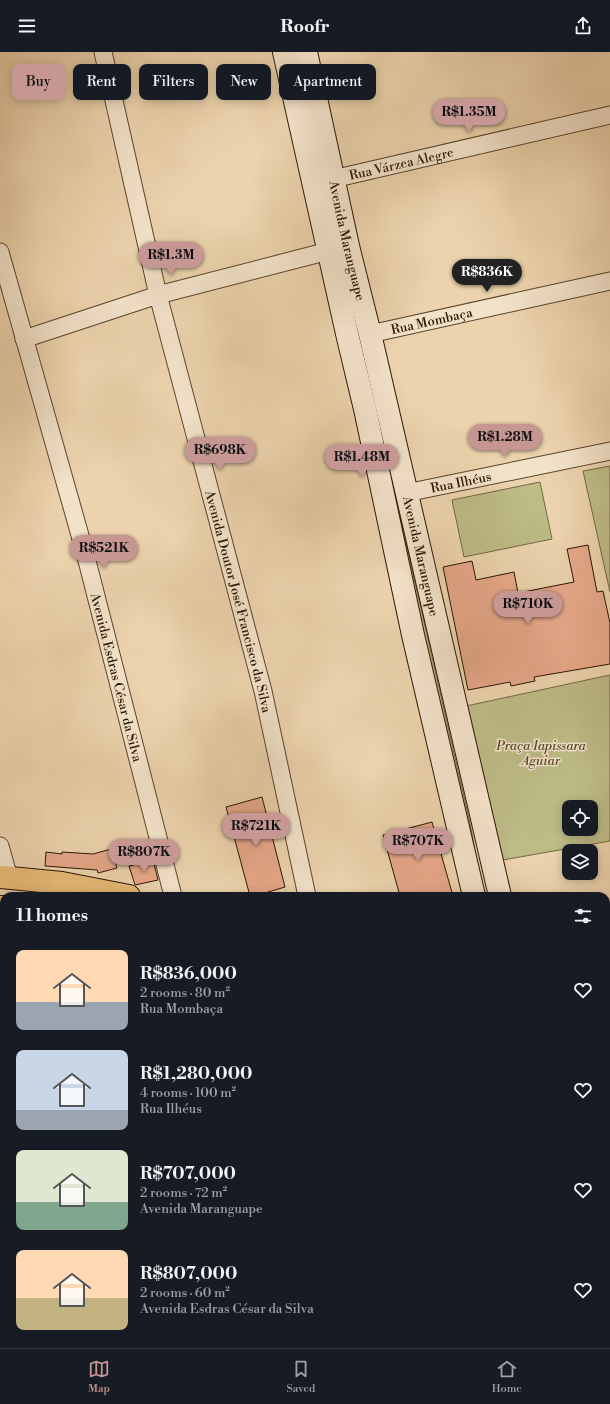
<!DOCTYPE html>
<html lang="en">
<head>
<meta charset="utf-8">
<style>
  body { margin:0; font-family:"Libre Bodoni",serif; background:#242831; color:#f1f3f6; height:100vh; display:flex; flex-direction:column; font-size:15px; white-space:nowrap }
  * { box-sizing:border-box; margin:0 }
  p { font-size:13px; color:#9ea1a6 }
  .icon { flex:none; width:22px; height:22px; fill:none; stroke:currentColor; stroke-width:2; stroke-linecap:round; stroke-linejoin:round }
  .map { position:relative; flex:1; overflow:hidden }
  .sheet { position:absolute; left:0px; top:840px; width:610px; height:456px; display:flex; flex-direction:column; background:#171b24; border-radius:12px 12px 0 0; box-shadow:0 2px 10px #0003 }
  .sheet>* { flex:none }
  .guide { position:absolute; left:12px; top:12px; width:400px; height:36px; display:flex; gap:8px }
  .tools { position:absolute; left:562px; top:748px; display:grid; gap:8px }
  .tools a { display:grid; place-items:center; width:36px; height:36px; border-radius:8px; background:#171b24; box-shadow:0 2px 10px #0003; font-size:20px }
  .price { position:absolute; translate:-50% -34px; padding:0 9px; border-radius:14px; background:#c59692; color:#111; font-size:13px; line-height:26px; filter:drop-shadow(0 1px 2px #0008) }
  .price::after { content:''; position:absolute; left:50%; top:24px; width:12px; height:9px; margin-left:-6px; background:inherit; clip-path:polygon(0 0,100% 0,50% 100%) }
  .price.active { background:#222; color:#fff }
  ul { padding:0; list-style:none }
  li { display:flex; align-items:center; gap:12px; height:100px; padding:0 16px }
  li span { display:grid; place-items:center; flex:none; width:112px; height:80px; border-radius:8px; color:#555 }
  li>.icon { margin-inline-start:auto }
  span .icon { width:48px; height:48px; fill:#fffc; stroke-width:1 }
  li b { font-size:17px }
  h2 { display:flex; justify-content:space-between; align-items:center; height:48px; padding:0 16px; font-size:17px }
  .tag { padding:0 14px; border-radius:8px; background:#171b24; box-shadow:0 2px 10px #0003; font-size:14px; line-height:36px }
  .tag.active { background:#c59692; color:#111 }
  header { display:flex; justify-content:space-between; align-items:center; height:52px; padding:0 16px; background:#171b24; font-size:18px; font-weight:800 }
  .tab-bar { display:flex; justify-content:space-around; align-items:center; height:56px; border-top:1px solid #363941; background:#171b24; font-size:11px; color:#9ea1a6 }
  .tab-bar a { display:grid; justify-items:center; gap:2px }
  .tab-bar .active { color:#c59692 }
  .map>svg:first-child { display:block }
  .green { fill:#bdbb86; stroke:#736844; fill-rule:evenodd }
  .building { fill:#e6a889; stroke:#291502 }
  .lines { fill:none; stroke-linecap:round; stroke-linejoin:round }
  .street-casing { stroke:#5a442d; stroke-width:19 }
  .secondary-casing { stroke:#291502; stroke-width:24 }
  .primary-casing { stroke:#291502; stroke-width:24 }
  .street { stroke:#f3e2ca; stroke-width:17 }
  .secondary { stroke:#f3e2ca; stroke-width:22 }
  .primary { stroke:#e6ba76; stroke-width:22 }
  .labels { text-anchor:middle; stroke-width:3; stroke-linejoin:round; paint-order:stroke }
  .street-label { font-size:13px; fill:#291502; stroke:#f3e2ca }
  .park-label { font-size:13px; font-style:italic; fill:#55472a; stroke:#f3e2ca }
</style>
</head>
<body>
<header><svg class="icon" aria-label="menu" viewBox="0 0 24 24"><path d="M4 6h16M4 12h16M4 18h16"/></svg>Roofr<svg class="icon" aria-label="share" viewBox="0 0 24 24"><path d="M12 15V3M7 8l5-5 5 5M5 13v7h14v-7"/></svg></header>
<div class="map">
<svg width="610" height="1296" viewBox="0 0 610 1296">
  <rect width="100%" height="100%" fill="#ecd3ad"/>
  <filter id="stains"><feTurbulence type="fractalNoise" baseFrequency=".005" numOctaves="4"/><feColorMatrix values="0 0 0 0 .2 0 0 0 0 .09 0 0 0 0 .02 0 0 0 .5 -.17"/></filter>
  <radialGradient id="worn" r=".72"><stop offset=".6" stop-color="#630" stop-opacity="0"/><stop offset="1" stop-color="#630" stop-opacity=".3"/></radialGradient>
  <g class="green">
    <polygon points="610,414 610,540 583,419"/>
    <polygon points="540,430 552,487 464,505 452,448"/>
    <polygon points="392,456 399,460 470,771 477,809 473,813"/>
    <path d="M 610,623 L 610,789 L 503,808 L 466,654 ZM 569,755 L 591,755 L 591,777 L 569,777 Z"/>
    <polygon points="610,867 610,930 606,930 606,869"/>
  </g>
  <g class="building">
    <polygon points="588,493 597,540 603,539 610,571 610,612 534,625 535,629 511,634 510,630 468,638 443,515 472,509 476,528 514,520 518,541 574,530 567,497"/>
    <polygon points="262,745 285,835 255,844 250,844 226,755"/>
    <polygon points="432,770 453,844 400,844 383,783"/>
    <polygon points="111,797 117,816 98,821 97,818 45,814 46,800 62,802 62,800 93,802"/>
    <polygon points="153,808 158,828 135,833 129,814"/>
  </g>
  <g class="lines">
    <g class="street-casing">
      <g id="street">
        <path id="s1" d="M 103,0 L 158,243 L 263,639 L 307,844"/>
        <path id="s2" d="M 333,127 L 610,63"/>
        <path id="s3" d="M 0,200 L 85,501 L 173,844"/>
        <path id="s4" d="M 370,282 L 610,229"/>
        <polyline points="24,287 158,243 340,196"/>
        <path id="s5" d="M 406,441 L 610,399"/>
        <polyline points="0,794 9,826"/>
        <polyline points="0,1142 4,1153"/>
        <polyline points="56,1292 58,1296"/>
        <polyline points="303,1292 304,1296"/>
      </g>
    </g>
    <g class="secondary-casing">
      <g id="secondary">
        <polyline points="284,0 348,286 365,357 413,583 474,844"/>
        <path id="s6" d="M 306,0 L 348,194 L 370,282 L 500,844"/>
      </g>
    </g>
    <g class="primary-casing">
      <g id="primary">
        <polyline points="0,825 62,831 129,844"/>
        <polyline points="0,855 4,855"/>
        <polyline points="606,962 610,959"/>
        <polyline points="606,1003 610,1004"/>
      </g>
    </g>
    <use href="#street" class="street"/>
    <use href="#secondary" class="secondary"/>
    <use href="#primary" class="primary"/>
  </g>
  <g class="labels">
    <g class="street-label">
      <text dy="5" stroke="none"><textPath href="#s2" startOffset="70">Rua Várzea Alegre</textPath></text>
      <text dy="5" stroke="none"><textPath href="#s6" startOffset="193">Avenida Maranguape</textPath></text>
      <text dy="5" stroke="none"><textPath href="#s4" startOffset="63">Rua Mombaça</textPath></text>
      <text dy="5" stroke="none"><textPath href="#s5" startOffset="56">Rua Ilhéus</textPath></text>
      <text dy="5" stroke="none"><textPath href="#s6" startOffset="517">Avenida Maranguape</textPath></text>
      <text dy="5" stroke="none"><textPath href="#s1" startOffset="566">Avenida Doutor José Francisco da Silva</textPath></text>
      <text dy="5" stroke="none"><textPath href="#s3" startOffset="441">Avenida Esdras César da Silva</textPath></text>
    </g>
    <g class="park-label">
      <text x="541" y="698">Praça Iapissara<tspan x="541" dy="15">Aguiar</tspan></text>
    </g>
  </g>
  <rect width="100%" height="100%" filter="url(#stains)"/>
  <rect width="100%" height="100%" fill="url(#worn)"/>
</svg>
<div class="tools">
<a><svg class="icon" aria-label="locate" viewBox="0 0 24 24"><circle cx="12" cy="12" r="6"/><path d="M12 2v4M12 18v4M2 12h4M18 12h4"/></svg></a>
<a><svg class="icon" aria-label="layers" viewBox="0 0 24 24"><path d="M12 4l9 5-9 5-9-5zM3 14l9 5 9-5"/></svg></a>
</div>
<b class="price" style="left:469px;top:81px">R$1.35M</b>
<b class="price" style="left:171px;top:224px">R$1.3M</b>
<b class="price active" style="left:487px;top:241px">R$836K</b>
<b class="price" style="left:505px;top:406px">R$1.28M</b>
<b class="price" style="left:220px;top:419px">R$698K</b>
<b class="price" style="left:362px;top:426px">R$1.48M</b>
<b class="price" style="left:104px;top:517px">R$521K</b>
<b class="price" style="left:528px;top:573px">R$710K</b>
<b class="price" style="left:256px;top:795px">R$721K</b>
<b class="price" style="left:418px;top:810px">R$707K</b>
<b class="price" style="left:144px;top:821px">R$807K</b>
<div class="guide">
<a class="tag active">Buy</a>
<a class="tag">Rent</a>
<a class="tag">Filters</a>
<a class="tag">New</a>
<a class="tag">Apartment</a>
</div>
<section class="sheet">
<h2>11 homes<svg class="icon" aria-label="filters" viewBox="0 0 24 24"><path d="M4 7h16M4 17h16"/><circle cx="9" cy="7" r="2"/><circle cx="15" cy="17" r="2"/></svg></h2>
<ul>
<li><span style="background:linear-gradient(#ffd9b3 65%,#9aa5b1 0)"><svg class="icon" aria-label="home" viewBox="0 0 24 24"><path d="M3 11l9-7 9 7M6 9v11h12V9"/></svg></span><div><b>R$836,000</b><p>2 rooms · 80 m²</p><p>Rua Mombaça</p></div><svg class="icon" aria-label="heart" viewBox="0 0 24 24"><path d="M12 20l-8-8c-3-5 5-10 8-4 3-6 11-1 8 4z"/></svg></li>
<li><span style="background:linear-gradient(#c9d6e8 75%,#9aa5b1 0)"><svg class="icon" aria-label="home" viewBox="0 0 24 24"><path d="M3 11l9-7 9 7M6 9v11h12V9"/></svg></span><div><b>R$1,280,000</b><p>4 rooms · 100 m²</p><p>Rua Ilhéus</p></div><svg class="icon" aria-label="heart" viewBox="0 0 24 24"><path d="M12 20l-8-8c-3-5 5-10 8-4 3-6 11-1 8 4z"/></svg></li>
<li><span style="background:linear-gradient(#dfe7d0 65%,#7fa58c 0)"><svg class="icon" aria-label="home" viewBox="0 0 24 24"><path d="M3 11l9-7 9 7M6 9v11h12V9"/></svg></span><div><b>R$707,000</b><p>2 rooms · 72 m²</p><p>Avenida Maranguape</p></div><svg class="icon" aria-label="heart" viewBox="0 0 24 24"><path d="M12 20l-8-8c-3-5 5-10 8-4 3-6 11-1 8 4z"/></svg></li>
<li><span style="background:linear-gradient(#ffd9b3 60%,#c2b280 0)"><svg class="icon" aria-label="home" viewBox="0 0 24 24"><path d="M3 11l9-7 9 7M6 9v11h12V9"/></svg></span><div><b>R$807,000</b><p>2 rooms · 60 m²</p><p>Avenida Esdras César da Silva</p></div><svg class="icon" aria-label="heart" viewBox="0 0 24 24"><path d="M12 20l-8-8c-3-5 5-10 8-4 3-6 11-1 8 4z"/></svg></li>
</ul>
</section>
</div>
<nav class="tab-bar">
<a class="active"><svg class="icon" aria-label="map" viewBox="0 0 24 24"><path d="M3 6l6-2 6 2 6-2v14l-6 2-6-2-6 2zM9 4v14M15 6v14"/></svg>Map</a>
<a><svg class="icon" aria-label="saved" viewBox="0 0 24 24"><path d="M7 4h10v16l-5-4-5 4z"/></svg>Saved</a>
<a><svg class="icon" aria-label="home" viewBox="0 0 24 24"><path d="M3 11l9-7 9 7M6 9v11h12V9"/></svg>Home</a>
</nav>
</body>
</html>
